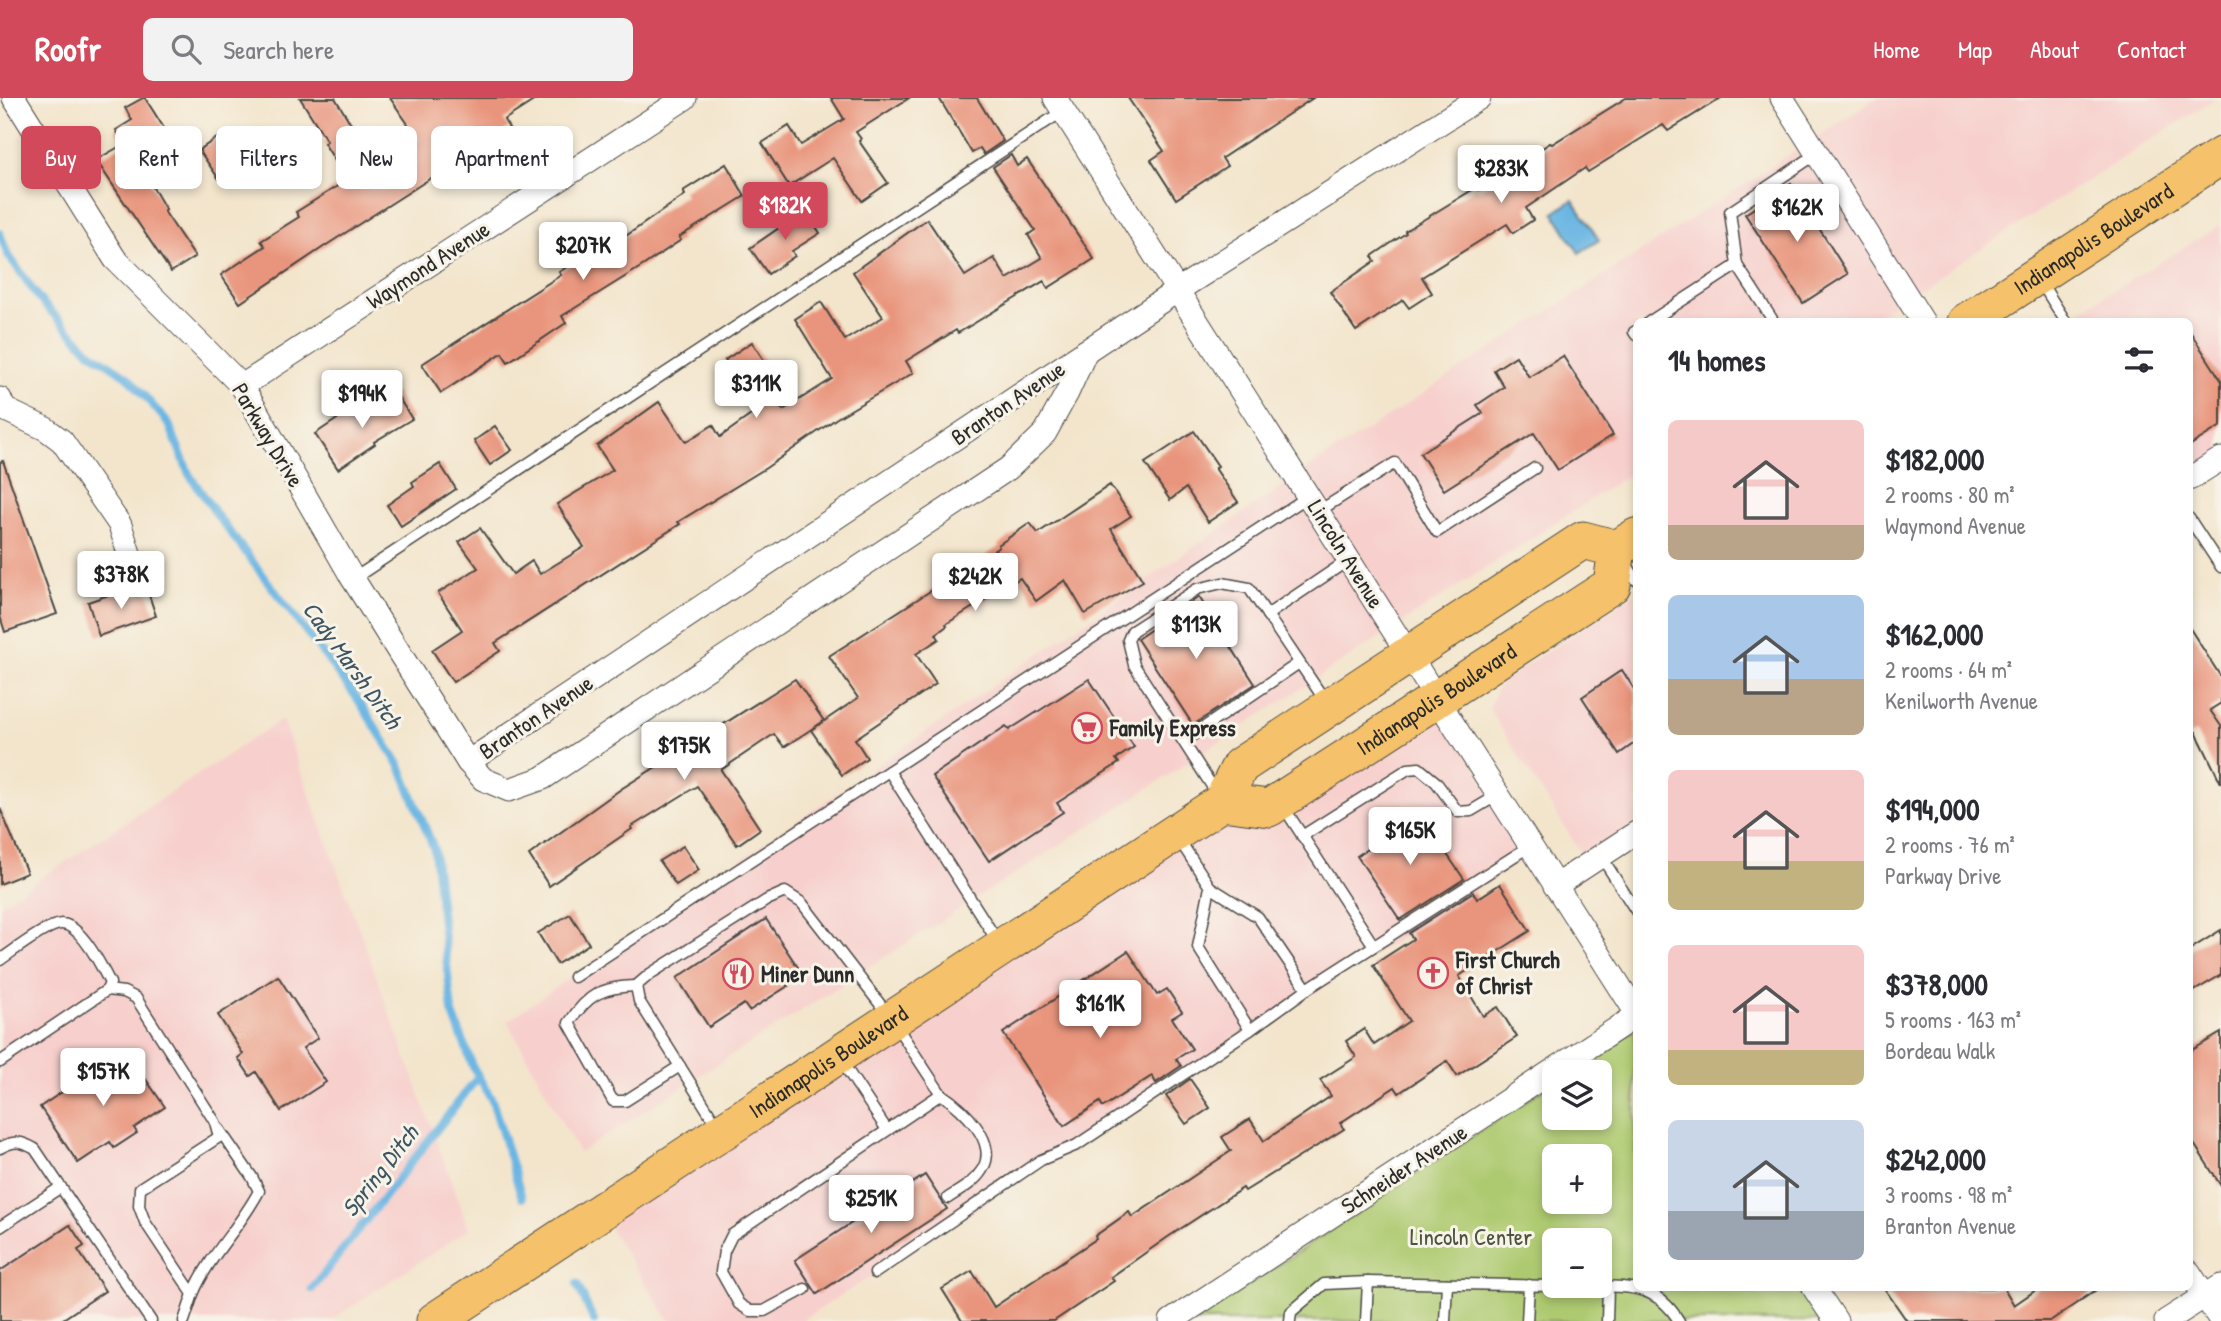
<!DOCTYPE html>
<html lang="en">
<head>
<meta charset="utf-8">
<style>
  body { margin:0; font-family:"Patrick Hand",sans-serif; background:#f2f2f3; color:#2b2b33; height:100vh; display:flex; flex-direction:column; font-size:26px; white-space:nowrap }
  * { box-sizing:border-box; margin:0 }
  p { font-size:23px; color:#7c7c81 }
  .icon { flex:none; width:38px; height:38px; fill:none; stroke:currentColor; stroke-width:2; stroke-linecap:round; stroke-linejoin:round }
  .map { position:relative; flex:1; overflow:hidden }
  .side { position:absolute; left:1633px; top:220px; width:560px; height:973px; display:flex; flex-direction:column; background:#fff; border-radius:10px; box-shadow:0 4px 10px #0003 }
  .side>* { flex:none }
  .top-card { position:absolute; left:21px; top:28px; width:665px; height:63px; display:flex; gap:14px }
  .fabs { position:absolute; left:1542px; top:962px; display:grid; gap:14px }
  .fabs a { display:grid; place-items:center; width:70px; height:70px; border-radius:10px; background:#fff; box-shadow:0 4px 10px #0003; font-size:35px }
  .price { position:absolute; translate:-50% -60px; padding:0 16px; border-radius:7px; background:#fff; color:#222; font-size:23px; line-height:46px; filter:drop-shadow(0 2px 4px #0008) }
  .price::after { content:''; position:absolute; left:50%; top:42px; width:21px; height:16px; margin-left:-10px; background:inherit; clip-path:polygon(0 0,100% 0,50% 100%) }
  .price.current { background:#d1495b; color:#fff }
  ul { padding:0; list-style:none }
  li { display:flex; align-items:center; gap:21px; height:175px; padding:0 35px }
  li span { display:grid; place-items:center; flex:none; width:196px; height:140px; border-radius:10px; color:#555 }
  li>.icon { margin-inline-start:auto }
  span .icon { width:84px; height:84px; fill:#fffc; stroke-width:1 }
  li b { font-size:30px }
  h2 { display:flex; justify-content:space-between; align-items:center; height:84px; padding:0 35px; font-size:30px }
  .pill { padding:0 24px; border-radius:10px; background:#fff; box-shadow:0 4px 10px #0003; font-size:24px; line-height:63px }
  .pill.current { background:#d1495b; color:#fff }
  header { display:flex; align-items:center; gap:42px; box-sizing:border-box; height:98px; padding:0 35px; background:#d1495b; color:#fff }
  header strong { font-size:33px }
  nav { display:flex; gap:38px; margin-inline-start:auto; font-size:24px }
  .search { width:490px; height:63px; background:#f2f2f3; display:flex; align-items:center; gap:18px; box-sizing:border-box; padding:0 24px; border-radius:10px; color:#7c7c81; font-size:26px }
  .map>svg:first-child { display:block }
  .built { fill:#f7d0cd }
  .green { fill:#aeca71; stroke:#6c7a4e; stroke-width:2; fill-rule:evenodd }
  .water { fill:#6ab6e3; stroke:#4a7087; stroke-width:2 }
  .lines { fill:none; stroke-linecap:round; stroke-linejoin:round }
  .stream { stroke:#6ab6e3; stroke-width:8 }
  .building { fill:#e9957d }
  .service-casing { stroke:#494743; stroke-width:13 }
  .minor-casing { stroke:#494743; stroke-width:25 }
  .trunk-casing { stroke:#494743; stroke-width:39 }
  .service { stroke:#fff; stroke-width:10 }
  .minor { stroke:#fff; stroke-width:23 }
  .trunk { stroke:#f5c16b; stroke-width:37 }
  .labels { text-anchor:middle; stroke-width:6; stroke-linejoin:round; paint-order:stroke }
  .street-label { font-size:23px; fill:#2b2b2b; stroke:#f7f3e8 }
  .poi-label { font-size:23px; font-weight:bold; fill:#2b2b2b; stroke:#f7f3e8; text-anchor:start }
  .park-label { font-size:23px; fill:#4c533c; stroke:#f7f3e8 }
  .water-label { font-size:24px; font-style:italic; fill:#3e5562; stroke:#f7f3e8 }
</style>
</head>
<body>
<header>
<strong>Roofr</strong>
<div class="search"><svg class="icon" aria-label="search" viewBox="0 0 24 24"><circle cx="10" cy="10" r="6"/><path d="M15 15l6 6"/></svg>Search here</div>
<nav><a>Home</a><a>Map</a><a>About</a><a>Contact</a></nav>
</header>
<div class="map">
<svg width="2221" height="1223" viewBox="0 0 2221 1223">
  <rect width="100%" height="100%" fill="#f7f3e8"/>
  <filter id="ink" filterUnits="userSpaceOnUse"><feTurbulence type="fractalNoise" baseFrequency=".0143" numOctaves="2"/><feDisplacementMap in="SourceGraphic" scale="14" xChannelSelector="R" yChannelSelector="G"/><feConvolveMatrix kernelMatrix="1 2 1 2 8 2 1 2 1" color-interpolation-filters="sRGB"/></filter>
  <filter id="wash" filterUnits="userSpaceOnUse"><feTurbulence type="fractalNoise" baseFrequency=".00686" numOctaves="4" result="noise"/><feDisplacementMap in="SourceGraphic" scale="28" xChannelSelector="R" yChannelSelector="G"/><feGaussianBlur stdDeviation="1.57" result="paint"/><feColorMatrix in="noise" values="0 0 0 0 0 0 0 0 0 0 0 0 0 0 0 0 0 1.4 0 .05"/><feComposite in="paint" operator="in"/></filter>
  <g filter="url(#wash)">
    <rect width="100%" height="100%" fill="#f3e5cc"/>
    <g class="built">
      <polygon points="1877,0 2216,0 1867,224 1636,224 1636,372 1141,695 579,1055 507,923 1304,373"/>
      <polygon points="2221,127 2221,354 2189,374 2189,224 2061,224"/>
      <polygon points="1636,495 1636,724 1583,758 1489,611 1499,585"/>
      <polygon points="1437,607 1530,757 801,1223 670,1223 602,1119 1222,710 1270,715"/>
      <polygon points="282,621 469,1131 330,1223 0,1223 0,807"/>
    </g>
    <path class="green" d="M 1635,931 L 1636,1190 L 1799,1190 L 1820,1223 L 1194,1223 L 1554,984 L 1554,1020 L 1600,1020 L 1600,975 L 1568,975 ZM 1554,1059 L 1600,1059 L 1600,1104 L 1554,1104 ZM 1554,1143 L 1600,1143 L 1600,1188 L 1554,1188 Z"/>
    <polygon class="water" points="1573,102 1599,142 1579,155 1554,115"/>
    <g class="lines">
      <g class="stream">
        <polyline points="0,135 7,155 40,202 88,252 129,280 169,326 189,376 219,420 357,600 400,668 434,751 452,913 473,969 492,1002 522,1100"/>
        <polyline points="577,1186 594,1223"/>
        <polyline points="312,1191 478,979"/>
      </g>
    </g>
    <g id="blocks">
      <g class="building">
        <polygon points="143,0 145,0 174,46 140,67 166,112 164,113 195,159 171,174 96,62 124,46 116,32 132,22 125,10"/>
        <polygon points="300,0 335,0 377,68 419,42 390,0 538,0 504,22 509,30 328,146 240,205 221,177 265,148 261,143 299,119 296,114 347,82 324,45 327,43"/>
        <polygon points="831,0 909,0 856,34 861,41 859,43 888,85 862,103 833,60 789,88 762,45 789,28 801,47 844,21"/>
        <polygon points="939,0 977,0 1003,43 984,56 980,50 972,55"/>
        <polygon points="1128,0 1313,0 1222,60 1227,68 1176,101 1151,62 1164,53"/>
        <polygon points="1626,0 1721,0 1668,33 1663,27 1588,74 1585,70 1526,110 1533,122 1513,135 1507,126 1422,179 1432,195 1409,210 1403,202 1356,233 1330,194 1375,163 1372,158 1406,135 1405,133 1477,89 1479,92 1550,45 1552,46"/>
        <polygon points="223,36 243,65 219,81 199,52"/>
        <polygon points="1011,57 1017,68 1027,61 1094,161 1048,190 1044,183 958,235 956,232 906,263 913,275 837,320 766,370 678,424 680,426 495,545 500,553 453,584 432,552 462,532 438,495 478,470 459,444 480,430 513,476 532,463 540,476 584,449 557,406 613,372 597,348 659,304 686,344 713,327 720,339 758,312 725,262 752,244 769,270 759,278 783,312 832,281 795,221 821,204 845,242 883,219 853,174 927,121 965,178 994,160 1007,181 1042,160 1028,137 1035,132 993,69"/>
        <polygon points="726,66 745,98 679,139 681,142 644,167 562,218 566,225 508,264 502,255 441,295 422,266 561,177 559,174 601,148 604,153 685,97 683,93"/>
        <polygon points="1791,86 1848,176 1803,205 1745,116"/>
        <polygon points="805,112 820,135 792,153 795,158 768,176 750,150"/>
        <polygon points="2189,232 2221,282 2221,328 2189,348"/>
        <polygon points="1516,258 1529,279 1563,258 1613,337 1558,372 1534,335 1444,392 1420,355 1483,315 1477,307 1504,289 1494,272"/>
        <polygon points="395,294 412,321 374,344 375,346 338,371 315,336 352,311 357,318"/>
        <polygon points="495,328 512,352 490,367 474,343"/>
        <polygon points="1194,333 1218,368 1215,370 1238,404 1208,424 1186,390 1170,402 1145,365"/>
        <polygon points="3,363 57,516 5,534 0,518 0,364"/>
        <polygon points="440,366 456,391 401,428 387,407 414,388 412,384"/>
        <polygon points="1110,387 1131,418 1111,431 1143,483 1085,516 1065,482 1036,503 1020,480 946,526 947,528 936,536 939,541 916,556 936,586 855,641 867,660 842,677 811,632 858,600 829,558 999,449 998,447 1030,425 1038,435"/>
        <polygon points="126,491 136,498 148,494 156,518 99,538 88,504"/>
        <polygon points="1199,499 1255,586 1193,627 1137,541"/>
        <polygon points="2189,529 2221,579 2221,605 2210,612 2221,628 2221,685 2196,634 2189,638"/>
        <polygon points="1622,572 1636,594 1636,644 1619,656 1582,599"/>
        <polygon points="795,581 824,623 784,649 774,636 721,672 760,731 737,747 697,688 631,729 632,731 549,788 529,757 621,691"/>
        <polygon points="1089,581 1134,649 1116,661 1119,665 1057,705 1063,714 989,763 932,678 1006,628 1009,632"/>
        <polygon points="0,710 27,775 0,786"/>
        <polygon points="1419,716 1464,781 1400,822 1357,758"/>
        <polygon points="683,748 699,772 676,787 659,763"/>
        <polygon points="1500,786 1530,833 1459,878 1483,918 1498,909 1517,939 1457,978 1447,963 1399,995 1395,989 1340,1025 1344,1031 1245,1093 1243,1090 1168,1139 1111,1179 1114,1183 1054,1223 962,1223 942,1191 972,1173 994,1209 1096,1141 1095,1138 1129,1114 1132,1119 1231,1053 1222,1039 1250,1021 1264,1043 1331,998 1320,982 1356,959 1346,943 1364,931 1374,947 1409,923 1373,867 1413,841 1409,835 1473,794 1477,801"/>
        <polygon points="570,816 589,846 557,866 538,835"/>
        <polygon points="766,821 799,871 783,882 788,888 749,913 744,906 709,929 677,880"/>
        <polygon points="2221,832 2221,877 2189,896 2189,852"/>
        <polygon points="1128,853 1157,897 1167,891 1182,914 1172,920 1192,951 1176,961 1181,968 1156,985 1152,978 1103,1009 1100,1004 1064,1028 1003,935"/>
        <polygon points="278,878 318,940 303,950 326,984 281,1013 256,974 250,978 238,960 243,956 218,917"/>
        <polygon points="2221,935 2221,1088 2189,1038 2189,954"/>
        <polygon points="127,954 165,1009 134,1030 137,1035 114,1050 110,1044 78,1065 40,1009 96,971 98,974"/>
        <polygon points="1190,981 1210,1010 1186,1026 1166,998"/>
        <polygon points="925,1077 947,1111 817,1196 795,1162"/>
        <polygon points="70,1127 84,1148 78,1152 105,1193 60,1223 0,1223 0,1173"/>
        <polygon points="1884,1190 2004,1190 2014,1207 2039,1190 2099,1190 2050,1223 1907,1223"/>
      </g>
    </g>
  </g>
  <g filter="url(#ink)">
    <use href="#blocks" fill-opacity="0" stroke="#494743" stroke-width="2"/>
    <g class="lines">
      <g class="service-casing">
        <g id="service">
          <polyline points="1737,167 1730,114 1818,55"/>
          <polyline points="2040,183 2066,224"/>
          <polyline points="1649,224 1737,167 1774,224"/>
          <polyline points="1636,233 1634,234 1636,237"/>
          <polyline points="1319,413 1395,365 1437,434 1535,370"/>
          <polyline points="2189,420 2221,469"/>
          <polyline points="1626,465 1636,482"/>
          <polyline points="353,481 1063,13"/>
          <polyline points="1267,517 1350,461"/>
          <polyline points="1184,643 1299,565"/>
          <polyline points="889,673 998,844"/>
          <polyline points="1217,696 1134,567 1128,542 1132,533 1197,491 1222,485 1249,490 1326,604"/>
          <polyline points="1283,708 1374,848"/>
          <polyline points="1302,738 1408,671 1419,670 1436,684 1458,714 1471,713 1498,697"/>
          <polyline points="1178,740 1210,789 1258,819 1307,891"/>
          <polyline points="1601,758 1636,813"/>
          <polyline points="1210,789 1198,849 1250,932"/>
          <path d="M 0,862 C 12,854 49,825 62,826 C 81,827 102,869 110,885 L 107,892 L 0,964"/>
          <polyline points="574,879 1309,398"/>
          <path d="M 636,888 C 602,889 588,896 569,925 L 613,1003 L 625,1003 L 680,968"/>
          <polyline points="107,892 124,894 136,900 215,1024 219,1039 140,1090 139,1108 145,1124 193,1196 184,1223"/>
          <polyline points="840,961 887,1032"/>
          <path d="M 941,996 C 962,1010 1000,1044 982,1072 C 974,1085 960,1092 948,1100"/>
          <polyline points="718,1029 639,903 636,888 650,876 767,802 785,794 802,805 893,923 941,996 732,1137 724,1153 721,1174 739,1206 750,1213 764,1213 805,1191"/>
          <path d="M 0,1050 C 14,1042 21,1043 35,1051 L 151,1223"/>
          <polyline points="0,1129 61,1089"/>
          <polyline points="875,1175 1041,1062 1077,1047 1250,932 1307,891 1530,748"/>
          <path d="M 1584,1188 C 1625,1189 1655,1184 1679,1223"/>
          <path d="M 193,1196 C 210,1156 239,1131 259,1093 L 252,1079 L 219,1031"/>
          <polyline points="1290,1223 1291,1214 1324,1186 1368,1184 1554,1188"/>
          <polyline points="1366,1223 1368,1184"/>
          <polyline points="1445,1223 1447,1186"/>
          <polyline points="1527,1223 1529,1187"/>
          <polyline points="1607,1223 1608,1189"/>
        </g>
      </g>
      <g class="minor-casing">
        <g id="minor">
          <polyline points="14,0 115,161 242,288 353,481 468,664 483,681 509,692 543,680 1009,370 1045,335 1067,295 1086,253"/>
          <polyline points="1055,0 1636,914"/>
          <polyline points="1782,0 1923,224"/>
          <polyline points="242,288 685,0"/>
          <polyline points="0,301 4,311 46,331 62,343 120,427 138,484"/>
          <polyline points="2189,381 2221,361"/>
          <polyline points="468,664 1178,192 1479,0"/>
          <polyline points="1555,788 1636,735"/>
          <polyline points="2189,1174 2221,1223"/>
          <polyline points="1814,1190 1836,1223"/>
          <polyline points="1171,1223 1636,918"/>
          <polyline points="2166,1223 2221,1188"/>
        </g>
      </g>
      <g class="trunk-casing">
        <g id="trunk">
          <path id="s1" d="M 1966,224 L 2221,58"/>
          <path id="s2" d="M 1222,704 L 1269,710 L 1612,487 L 1617,451"/>
          <path id="s3" d="M 435,1223 L 1222,704 L 1240,668 L 1583,442 L 1617,451 L 1636,439"/>
        </g>
      </g>
      <use href="#service" class="service"/>
      <use href="#minor" class="minor"/>
      <use href="#trunk" class="trunk"/>
    </g>
  </g>
  <defs>
    <g id="supermarket-ring" transform="scale(1.575)"><circle r="9.5" fill="#f7f3e8" stroke="#d1495b" stroke-width="1.5"/><path d="M-6-5.5h2.5l.6 2H6L4.5 2H-2.5L-4.4-4H-6ZM-1.5 3.2a1.3 1.3 0 1 0 .1 0ZM3 3.2a1.3 1.3 0 1 0 .1 0Z" fill="#d1495b"/></g>
    <g id="church-ring" transform="scale(1.575)"><circle r="9.5" fill="#f7f3e8" stroke="#d1495b" stroke-width="1.5"/><path d="M-1.2-6h2.4v3.5h3.3v2.4h-3.3V6h-2.4V-.1h-3.3v-2.4h3.3Z" fill="#d1495b"/></g>
    <g id="restaurant-ring" transform="scale(1.575)"><circle r="9.5" fill="#f7f3e8" stroke="#d1495b" stroke-width="1.5"/><path d="M-5-6h1v4h1v-4h1v4h1v-4h1v5L-1.5 .5V6h-2V.5L-5-1ZM5-6V6H3V1.5H1.5Q1.5-4 5-6Z" fill="#d1495b"/></g>
  </defs>
  <g fill-rule="evenodd">
    <use href="#supermarket-ring" x="1087" y="630"/>
    <use href="#church-ring" x="1433" y="875"/>
    <use href="#restaurant-ring" x="738" y="876"/>
  </g>
  <g class="labels">
    <g class="street-label">
      <text dy="8" stroke="none"><textPath href="#s1" startOffset="152">Indianapolis Boulevard</textPath></text>
      <text transform="translate(428 167) rotate(-33)" y="8">Waymond Avenue</text>
      <text transform="translate(1008 305) rotate(-34)" y="8">Branton Avenue</text>
      <text transform="translate(268 337) rotate(59)" y="8">Parkway Drive</text>
      <text transform="translate(1346 456) rotate(58)" y="8">Lincoln Avenue</text>
      <text dy="8" stroke="none"><textPath href="#s2" startOffset="247">Indianapolis Boulevard</textPath></text>
      <text transform="translate(536 619) rotate(-34)" y="8">Branton Avenue</text>
      <text dy="8" stroke="none"><textPath href="#s3" startOffset="471">Indianapolis Boulevard</textPath></text>
      <text transform="translate(1404 1071) rotate(-33)" y="8">Schneider Avenue</text>
    </g>
    <g class="poi-label">
      <text x="1110" y="638">Family Express</text>
      <text x="1456" y="870">First Church<tspan x="1456" dy="26">of Christ</tspan></text>
      <text x="761" y="884">Miner Dunn</text>
    </g>
    <g class="park-label">
      <text x="1471" y="1147">Lincoln Center</text>
    </g>
    <g class="water-label">
      <text transform="translate(352 567) rotate(54)" y="8">Cady Marsh Ditch</text>
      <text transform="translate(380 1073) rotate(-52)" y="8">Spring Ditch</text>
    </g>
  </g>
</svg>
<div class="fabs">
<a><svg class="icon" aria-label="layers" viewBox="0 0 24 24"><path d="M12 4l9 5-9 5-9-5zM3 14l9 5 9-5"/></svg></a>
<a>+</a>
<a>−</a>
</div>
<b class="price" style="left:1501px;top:107px">$283K</b>
<b class="price current" style="left:785px;top:144px">$182K</b>
<b class="price" style="left:1797px;top:146px">$162K</b>
<b class="price" style="left:583px;top:184px">$207K</b>
<b class="price" style="left:756px;top:322px">$311K</b>
<b class="price" style="left:362px;top:332px">$194K</b>
<b class="price" style="left:121px;top:513px">$378K</b>
<b class="price" style="left:975px;top:515px">$242K</b>
<b class="price" style="left:1196px;top:563px">$113K</b>
<b class="price" style="left:684px;top:684px">$175K</b>
<b class="price" style="left:1410px;top:769px">$165K</b>
<b class="price" style="left:1100px;top:942px">$161K</b>
<b class="price" style="left:103px;top:1010px">$157K</b>
<b class="price" style="left:871px;top:1137px">$251K</b>
<div class="top-card">
<a class="pill current">Buy</a>
<a class="pill">Rent</a>
<a class="pill">Filters</a>
<a class="pill">New</a>
<a class="pill">Apartment</a>
</div>
<section class="side">
<h2>14 homes<svg class="icon" aria-label="filters" viewBox="0 0 24 24"><path d="M4 7h16M4 17h16"/><circle cx="9" cy="7" r="2"/><circle cx="15" cy="17" r="2"/></svg></h2>
<ul>
<li><span style="background:linear-gradient(#f6c9c9 75%,#b9a48a 0)"><svg class="icon" aria-label="home" viewBox="0 0 24 24"><path d="M3 11l9-7 9 7M6 9v11h12V9"/></svg></span><div><b>$182,000</b><p>2 rooms · 80 m²</p><p>Waymond Avenue</p></div></li>
<li><span style="background:linear-gradient(#a9c7e8 60%,#b9a48a 0)"><svg class="icon" aria-label="home" viewBox="0 0 24 24"><path d="M3 11l9-7 9 7M6 9v11h12V9"/></svg></span><div><b>$162,000</b><p>2 rooms · 64 m²</p><p>Kenilworth Avenue</p></div></li>
<li><span style="background:linear-gradient(#f6c9c9 65%,#c2b280 0)"><svg class="icon" aria-label="home" viewBox="0 0 24 24"><path d="M3 11l9-7 9 7M6 9v11h12V9"/></svg></span><div><b>$194,000</b><p>2 rooms · 76 m²</p><p>Parkway Drive</p></div></li>
<li><span style="background:linear-gradient(#f6c9c9 75%,#c2b280 0)"><svg class="icon" aria-label="home" viewBox="0 0 24 24"><path d="M3 11l9-7 9 7M6 9v11h12V9"/></svg></span><div><b>$378,000</b><p>5 rooms · 163 m²</p><p>Bordeau Walk</p></div></li>
<li><span style="background:linear-gradient(#c9d6e8 65%,#9aa5b1 0)"><svg class="icon" aria-label="home" viewBox="0 0 24 24"><path d="M3 11l9-7 9 7M6 9v11h12V9"/></svg></span><div><b>$242,000</b><p>3 rooms · 98 m²</p><p>Branton Avenue</p></div></li>
</ul>
</section>
</div>
</body>
</html>
